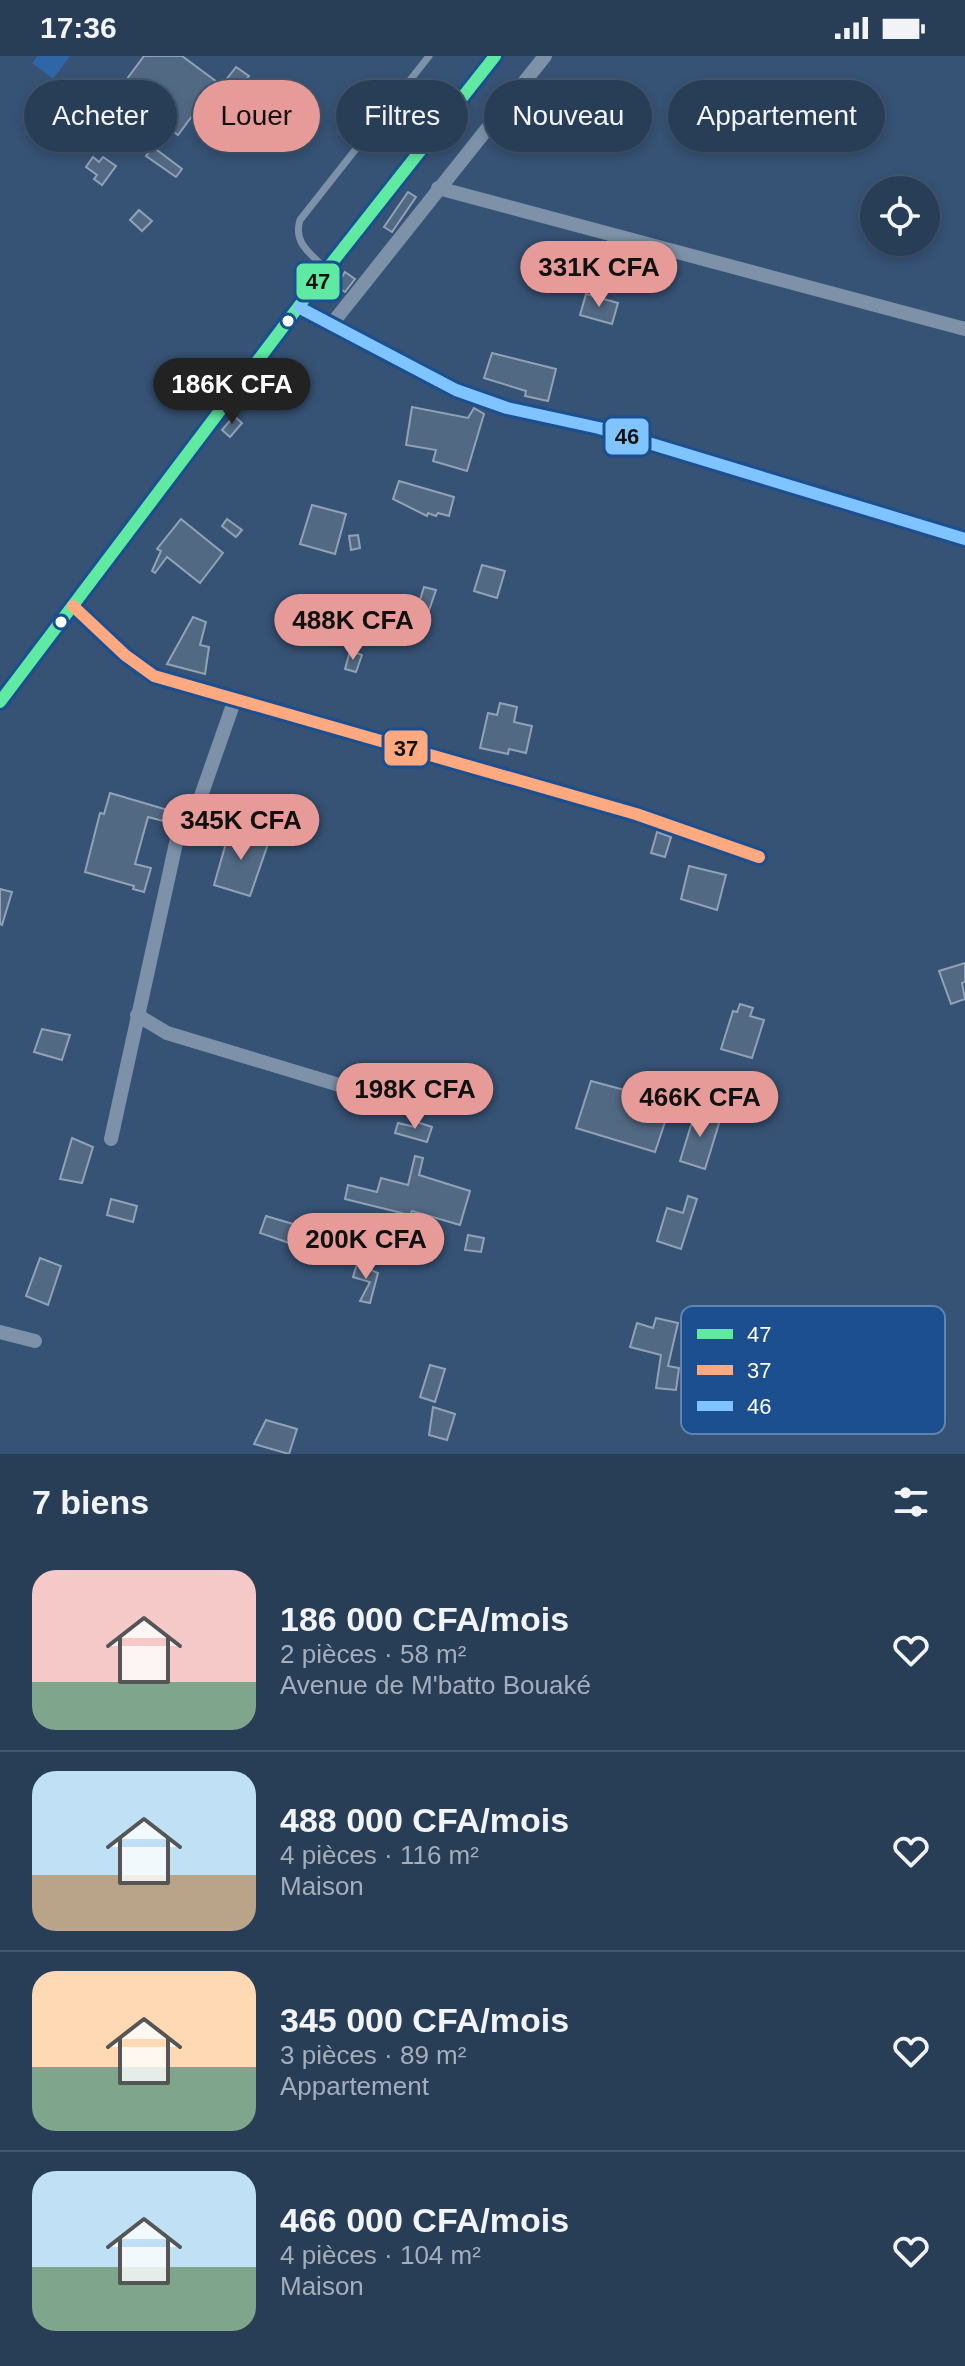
<!DOCTYPE html>
<html lang="fr">
<head>
<meta charset="utf-8">
<style>
  body { margin:0; font-family:Helvetica,sans-serif; background:#344961; color:#f1f3f6; height:100vh; display:flex; flex-direction:column; font-size:30px; white-space:nowrap }
  * { box-sizing:border-box; margin:0 }
  p { font-size:26px; color:#a5aeba }
  .icon { flex:none; width:44px; height:44px; fill:none; stroke:currentColor; stroke-width:2; stroke-linecap:round; stroke-linejoin:round }
  .map { position:relative; height:1398px; overflow:hidden }
  .panel { display:flex; flex-direction:column; background:#283e57; flex:1 }
  .panel>* { flex:none }
  .guide { position:absolute; left:24px; top:24px; width:918px; height:72px; display:flex; gap:16px }
  .tools { position:absolute; left:860px; top:120px; display:grid; gap:16px }
  .tools a { display:grid; place-items:center; width:80px; height:80px; border-radius:50%; background:#283e57; box-shadow:0 4px 12px #0003,0 0 0 2px #44576d; font-size:40px }
  .price { position:absolute; translate:-50% -68px; padding:0 18px; border-radius:28px; background:#e69b98; color:#111; font-size:26px; line-height:52px; filter:drop-shadow(0 2px 4px #0008) }
  .price::after { content:''; position:absolute; left:50%; top:48px; width:24px; height:18px; margin-left:-12px; background:inherit; clip-path:polygon(0 0,100% 0,50% 100%) }
  .price.current { background:#222; color:#fff }
  ul { padding:0; list-style:none }
  li { display:flex; align-items:center; gap:24px; height:200px; padding:0 32px }
  li+li { border-top:2px solid #44576d }
  li span { display:grid; place-items:center; flex:none; width:224px; height:160px; border-radius:24px; color:#555 }
  li>.icon { margin-inline-start:auto }
  span .icon { width:96px; height:96px; fill:#fffc; stroke-width:1 }
  li b { font-size:34px }
  h2 { display:flex; justify-content:space-between; align-items:center; height:96px; padding:0 32px; font-size:34px }
  .chip { padding:0 28px; border-radius:36px; background:#283e57; box-shadow:0 4px 12px #0003,0 0 0 2px #44576d; font-size:28px; line-height:72px }
  .chip.current { background:#e69b98; color:#111 }
  .status { display:flex; justify-content:space-between; align-items:center; height:56px; padding:0 40px; background:#283e57; direction:ltr }
  .status svg { height:22px; fill:currentColor }
  .map>svg:first-child { display:block }
  .green { fill:#2f66a5 }
  .building { fill:#526984; stroke:#92a2b6; stroke-width:2 }
  .lines { fill:none; stroke-linecap:round; stroke-linejoin:round }
  .service { stroke:#7d92a8; stroke-width:7 }
  .minor { stroke:#7d92a8; stroke-width:14 }
  .tertiary { stroke:#7d92a8; stroke-width:16 }
  .bus-1-casing { stroke:#1b4f8f; stroke-width:18 }
  .bus-2-casing { stroke:#1b4f8f; stroke-width:18 }
  .bus-3-casing { stroke:#1b4f8f; stroke-width:18 }
  .bus-1 { stroke:#60e9a3; stroke-width:12 }
  .bus-2 { stroke:#ffa980; stroke-width:12 }
  .bus-3 { stroke:#80c4ff; stroke-width:12 }
  .bus-dot { fill:#fff; stroke:#1b4f8f; stroke-width:3 }
  .key { fill:#1b4f8f; stroke:#5f84b1; stroke-width:2 }
  .key-label { font-size:22px; fill:#fff }
  .line-badge { stroke:#1b4f8f; stroke-width:3 }
  .pale-badge-label { font-size:22px; text-anchor:middle; font-weight:bold; fill:#111 }
</style>
</head>
<body>
<div class="status"><b>17:36</b><svg viewBox="0 0 49 12"><path d="M0 12V9h3v3zM5 12V6h3v6zM10 12V3h3v9zM15 12V0h3v12zM26 1h20v11H26zM47 4h2v5h-2z"/></svg></div>
<div class="map">
<svg width="965" height="1398" viewBox="0 0 965 1398">
  <rect width="100%" height="100%" fill="#365274"/>
  <polygon class="green" points="38,0 70,0 53,23 32,7"/>
  <g class="building">
    <polygon points="144,0 182,0 217,26 178,79 161,66 165,61 146,47 142,53 135,48 132,52 115,39"/>
    <polygon points="236,11 249,20 235,39 222,29"/>
    <polygon points="153,91 182,113 176,121 146,100"/>
    <polygon points="93,101 99,106 103,101 116,110 102,129 94,123 97,119 86,111"/>
    <polygon points="408,136 416,141 392,176 384,171"/>
    <polygon points="139,154 152,165 142,175 130,164"/>
    <polygon points="345,216 355,223 345,236 336,230"/>
    <polygon points="586,238 618,247 612,268 580,259"/>
    <polygon points="492,297 556,313 548,345 525,340 526,335 484,322"/>
    <polygon points="264,325 271,330 254,353 246,347"/>
    <polygon points="412,351 468,362 474,352 484,358 467,415 433,405 436,394 406,389"/>
    <polygon points="234,360 242,367 230,381 222,374"/>
    <polygon points="399,425 454,441 449,460 438,457 436,460 428,457 427,460 393,443"/>
    <polygon points="312,449 346,458 335,498 300,488"/>
    <polygon points="181,463 223,497 200,527 167,501 155,517 152,515 161,495 157,493"/>
    <polygon points="227,463 242,474 236,481 222,470"/>
    <polygon points="358,479 360,492 351,494 349,480"/>
    <polygon points="482,509 505,515 497,542 474,535"/>
    <polygon points="424,531 436,534 423,572 403,566 405,557 415,560"/>
    <polygon points="193,561 206,566 200,589 209,591 205,618 167,608"/>
    <polygon points="350,595 362,599 356,616 345,613"/>
    <polygon points="500,647 517,651 514,666 532,670 526,697 509,693 508,698 480,692 488,657 497,659"/>
    <polygon points="110,737 171,755 167,766 148,761 135,808 151,812 144,836 133,833 134,830 85,816 100,757 104,758"/>
    <polygon points="230,773 269,785 250,840 214,829"/>
    <polygon points="657,776 671,781 665,801 651,797"/>
    <polygon points="689,810 726,819 717,854 681,843"/>
    <polygon points="0,833 12,836 2,869 0,868"/>
    <polygon points="965,907 965,926 962,927 965,943 951,948 939,915"/>
    <polygon points="740,948 753,952 750,960 764,964 752,1002 721,993 733,955 737,956"/>
    <polygon points="42,973 70,979 62,1004 34,996"/>
    <polygon points="591,1025 658,1043 652,1062 665,1066 655,1096 576,1072"/>
    <polygon points="696,1053 721,1061 705,1113 680,1105"/>
    <polygon points="417,1066 432,1071 427,1086 395,1077 398,1067 415,1071"/>
    <polygon points="72,1082 93,1091 82,1127 60,1123"/>
    <polygon points="415,1100 423,1102 419,1119 470,1135 460,1169 412,1155 410,1159 345,1143 348,1129 377,1136 381,1122 408,1129"/>
    <polygon points="688,1140 697,1143 681,1193 657,1185 667,1152 683,1157"/>
    <polygon points="111,1143 137,1150 133,1166 107,1159"/>
    <polygon points="266,1160 300,1170 292,1188 260,1177"/>
    <polygon points="468,1179 484,1182 481,1196 465,1194"/>
    <polygon points="40,1202 61,1210 48,1249 26,1240"/>
    <polygon points="357,1208 378,1217 370,1247 360,1245 370,1226 353,1221"/>
    <polygon points="656,1262 678,1267 668,1310 679,1312 676,1334 656,1332 661,1299 630,1291 637,1267 653,1272"/>
    <polygon points="430,1309 445,1313 435,1346 420,1341"/>
    <polygon points="433,1351 455,1358 447,1384 429,1379"/>
    <polygon points="266,1364 297,1373 289,1398 254,1388"/>
  </g>
  <g class="lines">
    <path class="service" d="M 326,213 C 310,197 293,187 300,164 L 429,0"/>
    <g class="minor">
      <polyline points="438,132 965,273"/>
      <polyline points="300,252 456,334 507,352 599,372 965,483"/>
      <polyline points="331,269 545,0"/>
      <polyline points="73,550 125,599 154,620 636,758 759,801"/>
      <polyline points="137,959 167,977 412,1051"/>
      <polyline points="111,1083 178,778 195,757 235,643"/>
      <polyline points="0,1276 35,1285"/>
    </g>
    <polyline class="tertiary" points="0,646 327,213 495,0"/>
    <g class="bus-1-casing">
      <polyline id="bus-1" points="0,646 327,213 495,0"/>
    </g>
    <g class="bus-2-casing">
      <polyline id="bus-2" points="73,550 125,599 154,620 636,758 759,801"/>
    </g>
    <g class="bus-3-casing">
      <polyline id="bus-3" points="300,252 456,334 507,352 599,372 965,483"/>
    </g>
    <use href="#bus-1" class="bus-1"/>
    <use href="#bus-2" class="bus-2"/>
    <use href="#bus-3" class="bus-3"/>
  </g>
  <g class="bus-dot">
    <circle cx="288" cy="265" r="7"/>
    <circle cx="61" cy="566" r="7"/>
  </g>
  <rect x="681" y="1250" width="264" height="128" rx="12" class="key"/>
  <rect x="697" y="1273" width="36" height="10" fill="#60e9a3"/>
  <rect x="697" y="1309" width="36" height="10" fill="#ffa980"/>
  <rect x="697" y="1345" width="36" height="10" fill="#80c4ff"/>
  <g class="key-label">
    <text x="747" y="1286">47</text>
    <text x="747" y="1322">37</text>
    <text x="747" y="1358">46</text>
  </g>
  <g class="line-badge">
    <rect x="295" y="206" width="46" height="39" rx="8" fill="#60e9a3"/>
    <rect x="604" y="361" width="46" height="39" rx="8" fill="#80c4ff"/>
    <rect x="383" y="673" width="46" height="38" rx="8" fill="#ffa980"/>
  </g>
  <g class="pale-badge-label">
    <text x="318" y="233">47</text>
    <text x="627" y="388">46</text>
    <text x="406" y="700">37</text>
  </g>
</svg>
<div class="tools">
<a><svg class="icon" aria-label="locate" viewBox="0 0 24 24"><circle cx="12" cy="12" r="6"/><path d="M12 2v4M12 18v4M2 12h4M18 12h4"/></svg></a>
</div>
<b class="price" style="left:599px;top:253px">331K CFA</b>
<b class="price current" style="left:232px;top:370px">186K CFA</b>
<b class="price" style="left:353px;top:606px">488K CFA</b>
<b class="price" style="left:241px;top:806px">345K CFA</b>
<b class="price" style="left:415px;top:1075px">198K CFA</b>
<b class="price" style="left:700px;top:1083px">466K CFA</b>
<b class="price" style="left:366px;top:1225px">200K CFA</b>
<div class="guide">
<a class="chip">Acheter</a>
<a class="chip current">Louer</a>
<a class="chip">Filtres</a>
<a class="chip">Nouveau</a>
<a class="chip">Appartement</a>
</div>
</div>
<section class="panel">
<h2>7 biens<svg class="icon" aria-label="filters" viewBox="0 0 24 24"><path d="M4 7h16M4 17h16"/><circle cx="9" cy="7" r="2"/><circle cx="15" cy="17" r="2"/></svg></h2>
<ul>
<li><span style="background:linear-gradient(#f6c9c9 70%,#7fa58c 0)"><svg class="icon" aria-label="home" viewBox="0 0 24 24"><path d="M3 11l9-7 9 7M6 9v11h12V9"/></svg></span><div><b>186 000 CFA/mois</b><p>2 pièces · 58 m²</p><p>Avenue de M'batto Bouaké</p></div><svg class="icon" aria-label="heart" viewBox="0 0 24 24"><path d="M12 20l-8-8c-3-5 5-10 8-4 3-6 11-1 8 4z"/></svg></li>
<li><span style="background:linear-gradient(#bfe0f5 65%,#b9a48a 0)"><svg class="icon" aria-label="home" viewBox="0 0 24 24"><path d="M3 11l9-7 9 7M6 9v11h12V9"/></svg></span><div><b>488 000 CFA/mois</b><p>4 pièces · 116 m²</p><p>Maison</p></div><svg class="icon" aria-label="heart" viewBox="0 0 24 24"><path d="M12 20l-8-8c-3-5 5-10 8-4 3-6 11-1 8 4z"/></svg></li>
<li><span style="background:linear-gradient(#ffd9b3 60%,#7fa58c 0)"><svg class="icon" aria-label="home" viewBox="0 0 24 24"><path d="M3 11l9-7 9 7M6 9v11h12V9"/></svg></span><div><b>345 000 CFA/mois</b><p>3 pièces · 89 m²</p><p>Appartement</p></div><svg class="icon" aria-label="heart" viewBox="0 0 24 24"><path d="M12 20l-8-8c-3-5 5-10 8-4 3-6 11-1 8 4z"/></svg></li>
<li><span style="background:linear-gradient(#bfe0f5 60%,#7fa58c 0)"><svg class="icon" aria-label="home" viewBox="0 0 24 24"><path d="M3 11l9-7 9 7M6 9v11h12V9"/></svg></span><div><b>466 000 CFA/mois</b><p>4 pièces · 104 m²</p><p>Maison</p></div><svg class="icon" aria-label="heart" viewBox="0 0 24 24"><path d="M12 20l-8-8c-3-5 5-10 8-4 3-6 11-1 8 4z"/></svg></li>
</ul>
</section>
</body>
</html>
